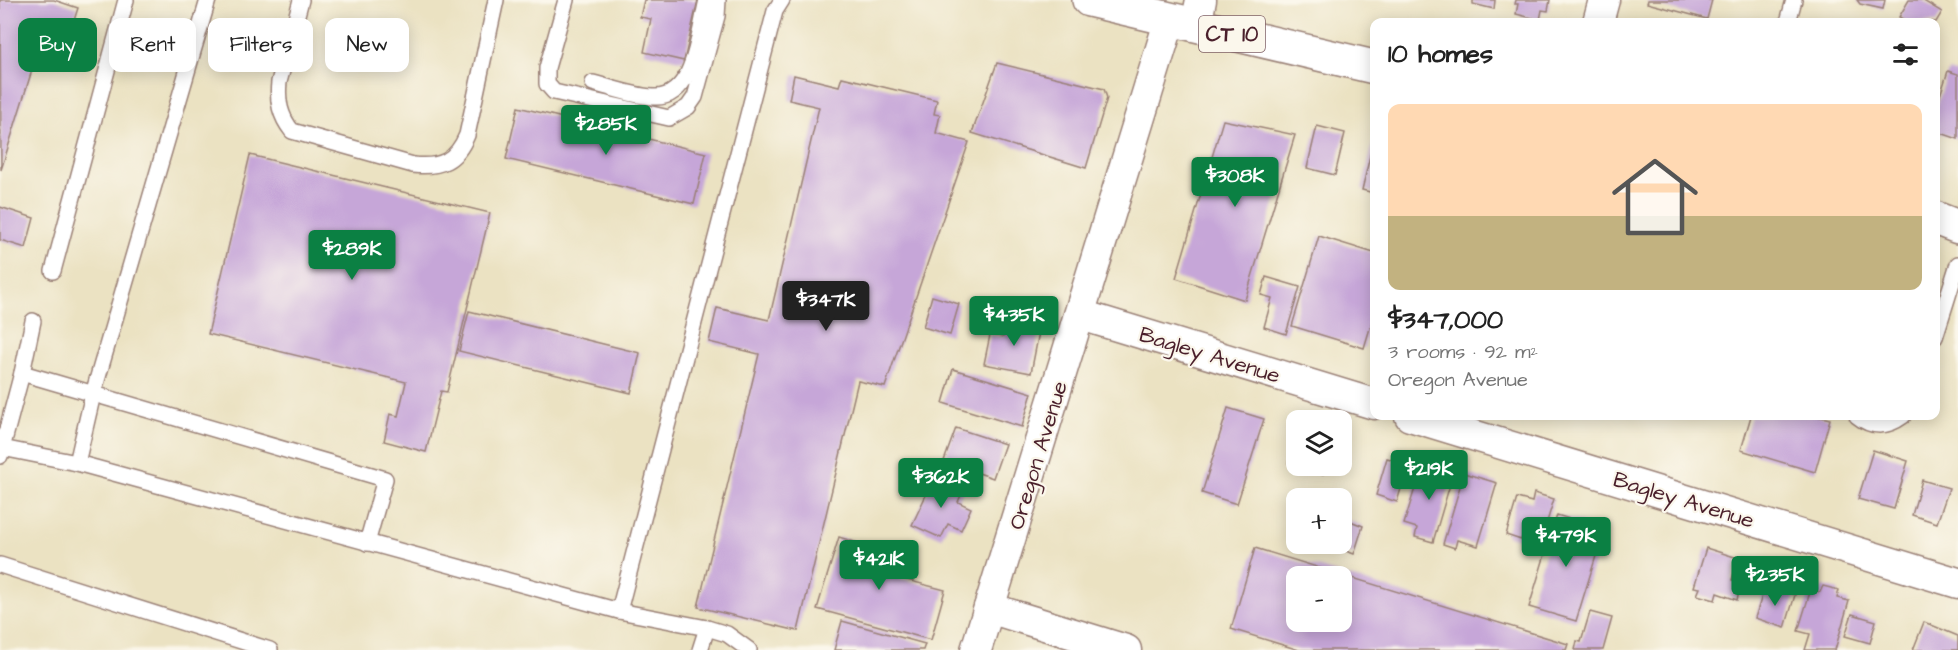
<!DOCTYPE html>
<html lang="en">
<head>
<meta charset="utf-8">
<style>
  body { margin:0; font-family:"Architects Daughter",sans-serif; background:#f6f6f6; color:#222; height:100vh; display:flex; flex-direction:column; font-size:22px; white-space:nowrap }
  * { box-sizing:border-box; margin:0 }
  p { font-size:20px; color:#767676 }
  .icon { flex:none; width:33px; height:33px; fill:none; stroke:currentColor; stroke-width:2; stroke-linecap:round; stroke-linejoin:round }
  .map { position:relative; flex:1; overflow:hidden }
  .drawer { position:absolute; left:1370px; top:18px; width:570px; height:402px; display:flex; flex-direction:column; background:#fff; border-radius:12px; box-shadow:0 3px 15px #0003 }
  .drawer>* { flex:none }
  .top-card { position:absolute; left:18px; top:18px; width:570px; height:54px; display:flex; gap:12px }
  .tools { position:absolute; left:1286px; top:410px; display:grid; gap:12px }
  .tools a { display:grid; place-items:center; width:66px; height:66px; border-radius:12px; background:#fff; box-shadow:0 3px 15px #0003; font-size:30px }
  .price { position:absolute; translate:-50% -51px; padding:0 14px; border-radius:6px; background:#0b8043; color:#fff; font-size:20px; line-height:39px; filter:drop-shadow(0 2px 3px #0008) }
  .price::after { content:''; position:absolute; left:50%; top:36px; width:18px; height:14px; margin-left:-9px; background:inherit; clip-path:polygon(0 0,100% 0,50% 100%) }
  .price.current { background:#222; color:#fff }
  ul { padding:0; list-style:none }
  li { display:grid; align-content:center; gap:12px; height:318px; padding:0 18px }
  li+li { border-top:2px solid #e0e0e0 }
  li span { display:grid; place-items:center; height:186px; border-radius:12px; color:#555 }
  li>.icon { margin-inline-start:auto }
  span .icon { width:108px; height:108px; fill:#fffc; stroke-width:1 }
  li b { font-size:26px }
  h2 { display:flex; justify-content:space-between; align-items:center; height:72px; padding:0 18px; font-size:26px }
  .pill { padding:0 21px; border-radius:12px; background:#fff; box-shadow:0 3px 15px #0003; font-size:21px; line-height:54px }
  .pill.current { background:#0b8043; color:#fff }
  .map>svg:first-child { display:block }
  .building { fill:#c6a6d8; fill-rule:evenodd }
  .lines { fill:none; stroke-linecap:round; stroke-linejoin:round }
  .lane-casing { stroke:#9a8076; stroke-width:18 }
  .street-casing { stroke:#9a8076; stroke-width:33 }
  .primary-casing { stroke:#9a8076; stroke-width:36 }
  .lane { stroke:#fff; stroke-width:15 }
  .street { stroke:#fff; stroke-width:30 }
  .primary { stroke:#fff; stroke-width:33 }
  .labels { text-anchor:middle; stroke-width:4.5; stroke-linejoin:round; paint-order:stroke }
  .shield { fill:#fbf7ec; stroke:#7f6065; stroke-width:1.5 }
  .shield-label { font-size:21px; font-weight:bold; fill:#4a1f2b }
  .street-label { font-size:22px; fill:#4a1f2b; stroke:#fbf7ec }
</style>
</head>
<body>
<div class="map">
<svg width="1958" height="650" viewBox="0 0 1958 650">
  <rect width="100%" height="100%" fill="#fbf7ec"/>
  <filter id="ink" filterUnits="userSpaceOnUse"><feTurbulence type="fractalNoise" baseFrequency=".0167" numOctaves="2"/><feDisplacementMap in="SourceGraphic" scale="12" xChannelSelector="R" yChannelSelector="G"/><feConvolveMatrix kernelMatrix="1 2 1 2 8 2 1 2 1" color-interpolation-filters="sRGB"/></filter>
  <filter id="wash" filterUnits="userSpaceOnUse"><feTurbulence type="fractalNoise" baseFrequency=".008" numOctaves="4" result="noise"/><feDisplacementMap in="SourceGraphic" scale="24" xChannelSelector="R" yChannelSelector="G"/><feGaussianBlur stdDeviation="1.35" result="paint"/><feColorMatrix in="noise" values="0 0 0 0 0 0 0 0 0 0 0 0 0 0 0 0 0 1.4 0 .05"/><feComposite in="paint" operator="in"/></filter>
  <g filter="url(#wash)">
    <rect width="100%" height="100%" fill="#ebe2c2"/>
    <g id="blocks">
      <g class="building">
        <polygon points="0,0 54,0 78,8 69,36 82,39 73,66 37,54 1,170"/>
        <polygon points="644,0 698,0 684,61 644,52 651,19 640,17"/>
        <polygon points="1473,0 1495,0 1494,9 1473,4"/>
        <polygon points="1516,0 1550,0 1548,11 1542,10 1540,20 1516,14 1518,4 1515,4"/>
        <polygon points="1648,0 1712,0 1707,19 1647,3"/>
        <polygon points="1857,0 1885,0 1883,9 1860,4"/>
        <polygon points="1909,0 1922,0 1942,12 1936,22 1908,22 1899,17"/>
        <polygon points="997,63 1104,89 1107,98 1086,168 972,133"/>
        <polygon points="1948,71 1958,74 1958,139 1935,131 1935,111"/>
        <polygon points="794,75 839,86 842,77 937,100 934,114 940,115 936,133 969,142 885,387 858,381 798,631 698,607 759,354 709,342 717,308 769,320 819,107 789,100"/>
        <polygon points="518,107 706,153 694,204 506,159"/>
        <polygon points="1223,120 1295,135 1245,300 1176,278"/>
        <polygon points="1317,126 1345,133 1335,175 1307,168"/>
        <polygon points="1373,143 1374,143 1374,193 1362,190"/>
        <polygon points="250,155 490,213 447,392 441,391 426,452 384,441 390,414 398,416 406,382 208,334"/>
        <polygon points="0,207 34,218 26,248 0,240"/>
        <polygon points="1319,236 1374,253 1374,315 1364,348 1292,326"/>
        <polygon points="1266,277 1300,287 1286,334 1264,327 1272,298 1261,295"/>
        <polygon points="932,296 959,304 950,335 923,327"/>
        <polygon points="469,311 640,353 631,393 459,351"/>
        <polygon points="1006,320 1040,327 1031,373 984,364 990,335 1003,337"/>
        <polygon points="953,369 1032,393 1022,427 943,403"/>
        <polygon points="1228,408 1264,419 1237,504 1202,493"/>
        <polygon points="1751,416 1817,416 1830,419 1815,472 1741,450"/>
        <polygon points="956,428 1005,444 993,478 944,461"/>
        <polygon points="1295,439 1296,439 1296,465 1288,463"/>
        <polygon points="1873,450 1908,461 1894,509 1858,499"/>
        <polygon points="1400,452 1411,455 1397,502 1376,495 1387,458 1397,461"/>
        <polygon points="1423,462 1454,471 1433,542 1415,537 1417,528 1404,524"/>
        <polygon points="1297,465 1326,465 1323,474"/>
        <polygon points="1464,473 1497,483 1478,546 1457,540 1455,548 1443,544"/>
        <polygon points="934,478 963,491 958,502 971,508 961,530 948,524 941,538 912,525"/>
        <polygon points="1922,480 1949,488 1937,523 1912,515"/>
        <polygon points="1534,493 1554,499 1542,538 1524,532 1521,540 1506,535 1517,498 1532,502"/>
        <polygon points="1557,515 1604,530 1576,621 1529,607"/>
        <polygon points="1348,520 1363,526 1354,554 1338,548"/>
        <polygon points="839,537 905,558 899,578 945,590 931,640 817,609"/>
        <path d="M 1255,548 L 1568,644 L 1566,650 L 1299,650 L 1231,629 ZM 1296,576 L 1341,576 L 1341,621 L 1296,621 Z"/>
        <polygon points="1706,548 1738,558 1732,580 1741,583 1737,600 1717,593 1715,600 1697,595 1700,588 1694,587"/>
        <polygon points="1765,586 1795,595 1785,628 1755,618"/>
        <polygon points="1823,586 1839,590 1837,598 1849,601 1835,650 1805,650 1810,634 1798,631 1811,589 1820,592"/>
        <polygon points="1590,612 1612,618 1603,650 1575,650 1577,641 1581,642"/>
        <polygon points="1852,614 1876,621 1870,643 1845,636"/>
        <polygon points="842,621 925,644 923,650 834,650"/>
        <polygon points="1924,622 1958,636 1958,650 1913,650"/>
      </g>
    </g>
  </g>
  <g filter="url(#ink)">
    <use href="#blocks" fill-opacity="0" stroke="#9a8076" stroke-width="1.5"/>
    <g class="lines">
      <g class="lane-casing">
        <g id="lane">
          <polyline points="208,0 93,394 77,463 619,611 775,11 782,0"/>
          <path d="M 301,0 L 279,82 C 277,101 280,116 292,131 L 413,165 C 441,168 456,161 467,135 L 496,0"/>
          <polyline points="566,0 547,68 547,84 554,92 669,118 688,107 695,97 717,16 718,0"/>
          <polyline points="1788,22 1794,0"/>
          <path d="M 593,83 C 612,88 633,96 653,97 C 695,100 699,31 707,0"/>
          <polyline points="53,271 126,0"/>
          <polyline points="1935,337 1958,264"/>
          <polyline points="22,373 33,321"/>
          <path d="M 1857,416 C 1873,429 1888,427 1903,416"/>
          <polyline points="2,448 77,463"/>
          <polyline points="0,456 22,373 385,479 367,543"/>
          <polyline points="0,565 270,650"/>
          <polyline points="619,611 707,628 700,650"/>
          <polyline points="707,628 727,634 749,650"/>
        </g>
      </g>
      <g class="street-casing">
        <g id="street">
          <polyline points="1598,22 1604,0"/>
          <polyline points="1196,25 1201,0"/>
          <polyline points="1081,315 1374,404"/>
          <polyline points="1410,416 1958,583"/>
          <polyline points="989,608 1126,650"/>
          <polyline points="976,650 1170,19"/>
        </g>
      </g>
      <g class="primary-casing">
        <g id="primary">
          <polyline points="1089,0 1374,67"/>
          <polyline points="1935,218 1958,227"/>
        </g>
      </g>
      <use href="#lane" class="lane"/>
      <use href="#street" class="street"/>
      <use href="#primary" class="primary"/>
    </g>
  </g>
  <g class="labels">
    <rect class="shield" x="1199" y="16" width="66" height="36" rx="4.5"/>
    <g class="shield-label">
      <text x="1232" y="41">CT 10</text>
    </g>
    <g class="street-label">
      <text transform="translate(1210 354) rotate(17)" y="8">Bagley Avenue</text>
      <text transform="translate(1037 455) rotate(-73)" y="8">Oregon Avenue</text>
      <text transform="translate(1684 499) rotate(17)" y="8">Bagley Avenue</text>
    </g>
  </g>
</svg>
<div class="tools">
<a><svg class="icon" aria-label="layers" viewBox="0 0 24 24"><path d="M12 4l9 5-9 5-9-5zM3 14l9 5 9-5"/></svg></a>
<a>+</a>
<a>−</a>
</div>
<b class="price" style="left:606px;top:156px">$285K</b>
<b class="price" style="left:1235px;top:208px">$308K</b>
<b class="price" style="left:352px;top:281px">$289K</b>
<b class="price current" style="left:826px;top:332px">$347K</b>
<b class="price" style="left:1014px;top:347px">$435K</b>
<b class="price" style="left:1429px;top:501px">$219K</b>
<b class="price" style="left:941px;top:509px">$362K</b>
<b class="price" style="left:1566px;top:568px">$479K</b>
<b class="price" style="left:879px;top:591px">$421K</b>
<b class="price" style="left:1775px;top:607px">$235K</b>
<div class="top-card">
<a class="pill current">Buy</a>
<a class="pill">Rent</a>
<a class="pill">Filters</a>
<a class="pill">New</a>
</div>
<section class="drawer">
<h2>10 homes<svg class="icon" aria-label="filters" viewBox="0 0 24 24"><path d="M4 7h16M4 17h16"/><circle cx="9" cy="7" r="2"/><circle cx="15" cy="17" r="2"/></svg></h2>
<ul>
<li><span style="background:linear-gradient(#ffd9b3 60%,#c2b280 0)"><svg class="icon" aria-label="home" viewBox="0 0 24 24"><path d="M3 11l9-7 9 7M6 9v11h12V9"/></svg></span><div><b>$347,000</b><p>3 rooms · 92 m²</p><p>Oregon Avenue</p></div></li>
</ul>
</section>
</div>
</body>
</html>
